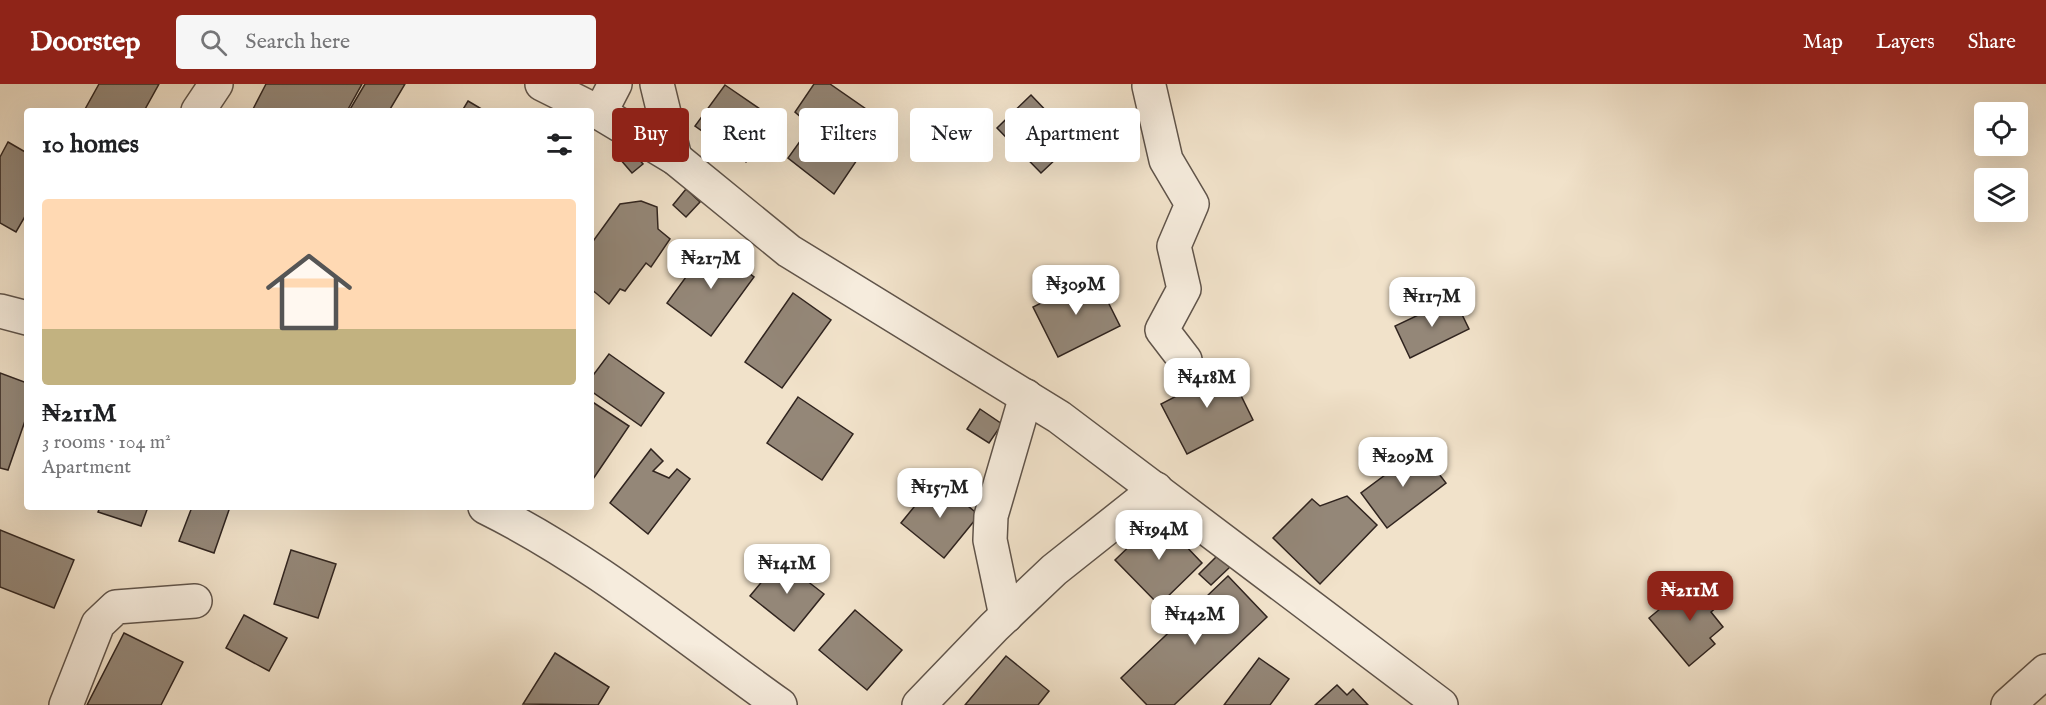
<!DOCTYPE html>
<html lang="en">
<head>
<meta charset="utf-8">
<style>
  body { margin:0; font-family:"IM FELL English",serif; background:#f6f6f6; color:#202124; height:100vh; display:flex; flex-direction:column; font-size:22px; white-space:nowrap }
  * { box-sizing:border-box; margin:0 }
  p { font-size:20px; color:#757577 }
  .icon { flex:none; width:33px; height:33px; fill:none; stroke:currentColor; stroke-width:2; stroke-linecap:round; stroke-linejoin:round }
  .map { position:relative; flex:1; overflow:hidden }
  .drawer { position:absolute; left:24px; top:24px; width:570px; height:402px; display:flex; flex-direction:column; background:#fff; border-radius:6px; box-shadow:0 6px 24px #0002 }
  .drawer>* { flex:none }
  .guide { position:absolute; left:612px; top:24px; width:570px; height:54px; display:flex; gap:12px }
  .buttons { position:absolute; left:1974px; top:18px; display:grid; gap:12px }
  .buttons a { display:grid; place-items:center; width:54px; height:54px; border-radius:6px; background:#fff; box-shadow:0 6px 24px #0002; font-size:30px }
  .price { position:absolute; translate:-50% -51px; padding:0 14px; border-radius:12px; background:#fff; color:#222; font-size:20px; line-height:39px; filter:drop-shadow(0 2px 3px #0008) }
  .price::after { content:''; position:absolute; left:50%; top:36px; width:18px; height:14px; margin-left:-9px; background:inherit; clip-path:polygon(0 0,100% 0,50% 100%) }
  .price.selected { background:#8f2418; color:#fff }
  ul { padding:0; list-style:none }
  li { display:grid; align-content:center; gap:12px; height:318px; padding:0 18px }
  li+li { border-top:2px solid #e0e0e0 }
  li span { display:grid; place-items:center; height:186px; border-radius:6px; color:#555 }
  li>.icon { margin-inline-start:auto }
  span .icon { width:108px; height:108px; fill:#fffc; stroke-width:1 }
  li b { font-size:26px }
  h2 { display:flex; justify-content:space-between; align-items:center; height:72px; padding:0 18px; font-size:26px }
  .pill { padding:0 21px; border-radius:6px; background:#fff; box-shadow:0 6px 24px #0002; font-size:21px; line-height:54px }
  .pill.selected { background:#8f2418; color:#fff }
  header { display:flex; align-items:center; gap:36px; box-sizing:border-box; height:84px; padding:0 30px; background:#8f2418; color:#fff }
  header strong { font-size:28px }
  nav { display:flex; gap:33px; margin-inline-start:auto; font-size:21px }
  .search { width:420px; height:54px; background:#f6f6f6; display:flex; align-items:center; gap:15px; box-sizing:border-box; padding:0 21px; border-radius:6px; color:#757577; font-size:22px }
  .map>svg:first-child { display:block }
  .building { fill:#948778; stroke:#30241f; stroke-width:1.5 }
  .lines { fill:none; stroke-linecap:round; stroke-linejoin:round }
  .street-casing { stroke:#60544a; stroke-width:36 }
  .street { stroke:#f6ecdd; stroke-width:33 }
</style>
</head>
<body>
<header>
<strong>Doorstep</strong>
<div class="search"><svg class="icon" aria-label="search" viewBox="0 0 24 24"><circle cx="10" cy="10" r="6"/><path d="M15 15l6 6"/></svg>Search here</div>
<nav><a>Map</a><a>Layers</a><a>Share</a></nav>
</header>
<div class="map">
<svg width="2046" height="621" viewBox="0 0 2046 621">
  <rect width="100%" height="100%" fill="#f1e2ca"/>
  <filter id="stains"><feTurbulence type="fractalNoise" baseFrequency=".00333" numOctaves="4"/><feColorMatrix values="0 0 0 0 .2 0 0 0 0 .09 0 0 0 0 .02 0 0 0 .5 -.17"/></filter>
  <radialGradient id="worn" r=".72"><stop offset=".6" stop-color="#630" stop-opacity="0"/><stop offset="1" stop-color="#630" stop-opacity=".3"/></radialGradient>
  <g class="building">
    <polygon points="99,0 159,0 144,27 84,27"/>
    <polygon points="266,0 362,0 347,27 252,27"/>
    <polygon points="365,0 405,0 389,27 349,27"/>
    <polygon points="814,0 830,0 866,25 863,30 880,42 834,110 788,74 811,42 795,28"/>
    <polygon points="725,1 776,36 746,78 695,42"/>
    <polygon points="1031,11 1075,57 1041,89 997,44"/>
    <polygon points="468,17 485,27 462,27"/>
    <polygon points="8,58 27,69 27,129 16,148 0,139 0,73"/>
    <polygon points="631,66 643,80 632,89 620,75"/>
    <polygon points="686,105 700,118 686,133 673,121"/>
    <polygon points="641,117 657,123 658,145 670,155 651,183 646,179 625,207 620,205 609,220 591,205 591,160 620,120"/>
    <polygon points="710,160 754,193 711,252 667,219"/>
    <polygon points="1095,192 1120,242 1058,273 1033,223"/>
    <polygon points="793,209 831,236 782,304 745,278"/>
    <polygon points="1454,214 1469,245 1410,274 1395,242"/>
    <polygon points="609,270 664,309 641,342 591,307 591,294"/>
    <polygon points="1224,277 1253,336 1187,370 1161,320 1192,304 1187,296"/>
    <polygon points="0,289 27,299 27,331 8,386 0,384"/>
    <polygon points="798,313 853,350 822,396 767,359"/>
    <polygon points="591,317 629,342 591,398"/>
    <polygon points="980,325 1002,340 989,359 967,345"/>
    <polygon points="651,365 663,377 653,387 669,394 677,385 690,395 648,450 610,419"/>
    <polygon points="1420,365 1446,399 1387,444 1361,409"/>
    <polygon points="936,396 979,431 944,474 901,439"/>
    <polygon points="1347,412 1377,441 1320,500 1273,454 1312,415 1320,422"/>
    <polygon points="100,423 148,423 141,442 98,428"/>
    <polygon points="192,423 230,423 214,469 179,457"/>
    <polygon points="1159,434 1202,479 1159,521 1115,476"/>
    <polygon points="0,446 74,476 54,524 0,503"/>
    <polygon points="291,466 336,480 318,534 274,520"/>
    <polygon points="1219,470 1231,482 1211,501 1199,490"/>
    <polygon points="780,476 824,510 794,547 750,512"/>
    <polygon points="1228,492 1267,533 1174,621 1147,621 1121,594"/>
    <polygon points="1693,498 1724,517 1711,528 1723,543 1710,554 1715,560 1689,582 1649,534"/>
    <polygon points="855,526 902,566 867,606 819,566"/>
    <polygon points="244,531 287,554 269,587 226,564"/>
    <polygon points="124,549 183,578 161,621 87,621"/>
    <polygon points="555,569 609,603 598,621 523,620"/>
    <polygon points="1006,572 1049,607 1038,621 965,621"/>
    <polygon points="1259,574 1289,595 1270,621 1224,621"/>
    <polygon points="1337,601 1347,611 1353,605 1368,621 1315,621"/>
  </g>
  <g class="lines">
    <g class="street-casing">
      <g id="street">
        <polyline points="542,0 600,29 615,0"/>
        <polyline points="657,0 675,74"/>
        <polyline points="1149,2 1166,76 1192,120 1174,162 1184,205 1162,246 1185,276"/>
        <polyline points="198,27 216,0"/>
        <polyline points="600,29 675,74 789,167 1059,333 1441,621"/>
        <polyline points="0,227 27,234"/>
        <path d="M 485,423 C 592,476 683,552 780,621"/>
        <polyline points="1006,532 990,456 991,432 1026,312"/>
        <polyline points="66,621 98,540 116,523 195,517"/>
        <polyline points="919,621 994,543 1054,486 1156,405"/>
        <polyline points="2008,621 2046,587"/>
      </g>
    </g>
    <use href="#street" class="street"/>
  </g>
  <rect width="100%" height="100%" filter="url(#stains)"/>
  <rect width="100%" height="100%" fill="url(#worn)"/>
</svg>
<div class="buttons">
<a><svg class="icon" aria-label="locate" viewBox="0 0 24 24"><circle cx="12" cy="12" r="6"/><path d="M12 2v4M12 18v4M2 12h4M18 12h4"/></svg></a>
<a><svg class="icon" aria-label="layers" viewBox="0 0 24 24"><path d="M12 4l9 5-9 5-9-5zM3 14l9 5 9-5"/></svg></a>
</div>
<b class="price" style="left:711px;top:206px">₦217M</b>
<b class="price" style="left:1076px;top:232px">₦309M</b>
<b class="price" style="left:1432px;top:244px">₦117M</b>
<b class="price" style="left:1207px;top:325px">₦418M</b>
<b class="price" style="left:1403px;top:404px">₦209M</b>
<b class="price" style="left:940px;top:435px">₦157M</b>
<b class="price" style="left:1159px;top:477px">₦194M</b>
<b class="price" style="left:787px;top:511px">₦141M</b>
<b class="price selected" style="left:1690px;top:538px">₦211M</b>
<b class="price" style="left:1195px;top:562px">₦142M</b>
<div class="guide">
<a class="pill selected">Buy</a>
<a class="pill">Rent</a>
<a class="pill">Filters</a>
<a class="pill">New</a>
<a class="pill">Apartment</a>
</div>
<section class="drawer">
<h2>10 homes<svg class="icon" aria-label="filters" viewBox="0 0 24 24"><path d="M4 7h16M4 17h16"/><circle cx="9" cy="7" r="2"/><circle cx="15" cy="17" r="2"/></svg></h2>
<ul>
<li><span style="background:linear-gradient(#ffd9b3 70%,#c2b280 0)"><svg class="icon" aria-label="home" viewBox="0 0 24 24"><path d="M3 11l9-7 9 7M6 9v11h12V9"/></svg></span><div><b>₦211M</b><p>3 rooms · 104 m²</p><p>Apartment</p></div></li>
</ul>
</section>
</div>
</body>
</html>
